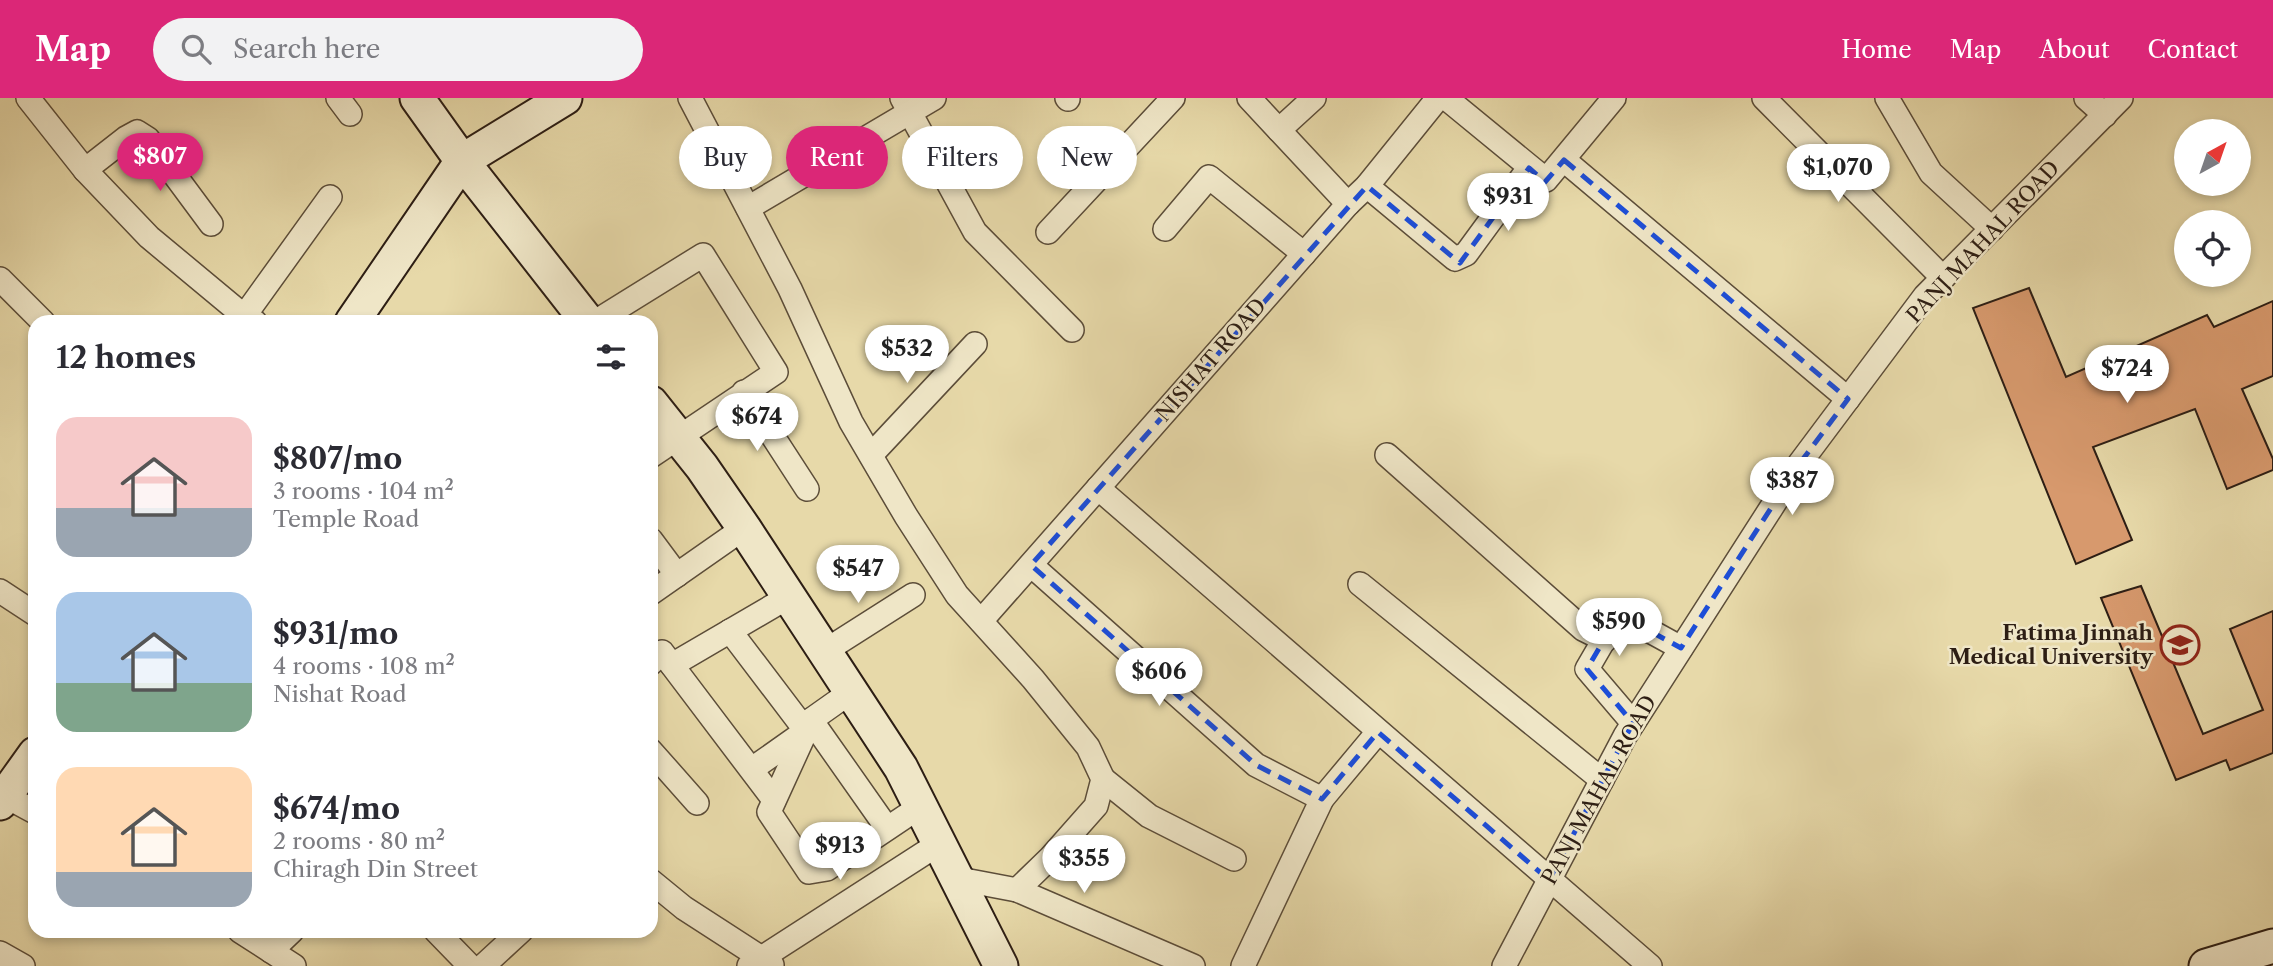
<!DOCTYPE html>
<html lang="en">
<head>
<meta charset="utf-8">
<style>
  body { margin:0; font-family:"Libre Caslon Text",serif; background:#f2f2f3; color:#2b2b33; height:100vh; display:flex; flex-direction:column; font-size:26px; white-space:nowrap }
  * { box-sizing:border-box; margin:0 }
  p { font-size:23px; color:#7c7c81 }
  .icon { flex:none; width:38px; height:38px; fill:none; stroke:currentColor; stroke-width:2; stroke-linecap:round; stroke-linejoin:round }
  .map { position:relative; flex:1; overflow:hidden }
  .drawer { position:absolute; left:28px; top:217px; width:630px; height:623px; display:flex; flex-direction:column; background:#fff; border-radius:21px; box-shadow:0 4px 10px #0003 }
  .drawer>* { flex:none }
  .top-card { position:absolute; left:679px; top:28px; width:665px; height:63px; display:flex; gap:14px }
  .needle { width:46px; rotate:40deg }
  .controls { position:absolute; left:2174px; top:21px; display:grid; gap:14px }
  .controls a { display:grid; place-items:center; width:77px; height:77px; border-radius:50%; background:#fff; box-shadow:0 4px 10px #0003; font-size:35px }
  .price { position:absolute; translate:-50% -60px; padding:0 16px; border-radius:24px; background:#fff; color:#222; font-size:23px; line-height:46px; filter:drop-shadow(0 2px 4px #0008) }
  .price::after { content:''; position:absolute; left:50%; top:42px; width:21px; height:16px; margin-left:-10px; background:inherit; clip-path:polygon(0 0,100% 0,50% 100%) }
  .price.selected { background:#db2777; color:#fff }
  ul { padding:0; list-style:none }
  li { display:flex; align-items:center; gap:21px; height:175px; padding:0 28px }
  li span { display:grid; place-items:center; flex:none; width:196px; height:140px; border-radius:21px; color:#555 }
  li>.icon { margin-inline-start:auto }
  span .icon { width:84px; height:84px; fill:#fffc; stroke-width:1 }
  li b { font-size:30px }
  h2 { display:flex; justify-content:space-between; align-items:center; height:84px; padding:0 28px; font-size:30px }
  .chip { padding:0 24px; border-radius:32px; background:#fff; box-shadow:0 4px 10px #0003; font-size:24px; line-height:63px }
  .chip.selected { background:#db2777; color:#fff }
  header { display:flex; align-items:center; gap:42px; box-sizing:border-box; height:98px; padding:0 35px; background:#db2777; color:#fff }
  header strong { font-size:33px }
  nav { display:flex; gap:38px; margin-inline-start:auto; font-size:24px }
  .search { width:490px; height:63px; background:#f2f2f3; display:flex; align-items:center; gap:18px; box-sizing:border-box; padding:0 24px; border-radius:38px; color:#7c7c81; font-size:26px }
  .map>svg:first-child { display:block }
  .building { fill:#d7996d; stroke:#2d1e14; stroke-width:2 }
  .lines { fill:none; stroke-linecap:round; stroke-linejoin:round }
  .street-casing { stroke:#5c4d39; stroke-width:26 }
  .secondary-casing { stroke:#2d1e14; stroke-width:37 }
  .street { stroke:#efe6c7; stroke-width:23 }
  .secondary { stroke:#efe6c7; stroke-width:33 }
  .marked { fill:none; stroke:#1d4ed8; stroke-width:5; stroke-dasharray:14 9; stroke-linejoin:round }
  .labels { text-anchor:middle; stroke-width:5; stroke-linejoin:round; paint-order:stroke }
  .street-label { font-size:21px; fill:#2d1e14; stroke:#efe6c7 }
  .poi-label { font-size:21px; font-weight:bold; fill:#2d1e14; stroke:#efe6c7; text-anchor:end }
</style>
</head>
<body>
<header>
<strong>Map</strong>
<div class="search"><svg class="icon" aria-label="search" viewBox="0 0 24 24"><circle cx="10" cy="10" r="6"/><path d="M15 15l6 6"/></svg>Search here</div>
<nav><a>Home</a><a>Map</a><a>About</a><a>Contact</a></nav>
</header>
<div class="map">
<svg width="2273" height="868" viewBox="0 0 2273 868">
  <rect width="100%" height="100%" fill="#e7d9a9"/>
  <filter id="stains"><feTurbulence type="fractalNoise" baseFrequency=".00286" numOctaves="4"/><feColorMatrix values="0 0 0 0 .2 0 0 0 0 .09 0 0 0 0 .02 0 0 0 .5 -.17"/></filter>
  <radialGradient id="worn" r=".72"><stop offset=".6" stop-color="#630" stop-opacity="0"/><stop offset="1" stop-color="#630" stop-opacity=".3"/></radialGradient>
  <g class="building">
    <polygon points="2029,190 2066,279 2207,217 2214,229 2273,203 2273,278 2242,291 2273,361 2273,372 2227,391 2195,311 2093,349 2132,442 2076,466 1973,210"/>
    <polygon points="2141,488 2203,636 2263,612 2230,531 2273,513 2273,655 2230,672 2226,662 2176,682 2101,500"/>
  </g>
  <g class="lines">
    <g class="street-casing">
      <g id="street">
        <polyline points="28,0 85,72 149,139 244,218 255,224"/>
        <polyline points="338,0 350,16"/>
        <polyline points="690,0 790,191 851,324 906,418 957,497 1033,581 1088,649 1103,681 1096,708 1050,760 1017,792"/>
        <polyline points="902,0 975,134 1072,232"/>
        <polyline points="1067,0 1068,1"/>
        <polyline points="1249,0 1348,106"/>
        <polyline points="1446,0 1546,82 1614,0"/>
        <polyline points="1764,0 1943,180"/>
        <polyline points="1887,0 1931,75 1992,131"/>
        <polyline points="2086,0 2105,17"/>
        <polyline points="1279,32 1314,0"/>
        <polyline points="1564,62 1848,301"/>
        <polyline points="85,72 126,40 137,34 148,41 211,126"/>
        <polyline points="1367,88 1455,161 1466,156 1529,70"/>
        <polyline points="748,110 934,0"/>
        <polyline points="1165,131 1209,79 1304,156"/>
        <polyline points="1048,134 1173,0"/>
        <polyline points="0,181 43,224"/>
        <polyline points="240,224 330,99"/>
        <polyline points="595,224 703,157 776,274 651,358"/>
        <polyline points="744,294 807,391"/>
        <polyline points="871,357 975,246"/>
        <polyline points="1387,357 1583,531 1605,542"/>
        <polyline points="1098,390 1650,868"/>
        <polyline points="651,442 677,477"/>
        <polyline points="1031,467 1256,667 1322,701"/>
        <polyline points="1360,486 1602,682"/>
        <polyline points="0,493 35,516"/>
        <polyline points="651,495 744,430"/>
        <polyline points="981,523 1348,106 1367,88 1438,0"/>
        <polyline points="730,533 806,633 752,671"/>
        <polyline points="825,553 913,497"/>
        <polyline points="651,565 662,554 774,702"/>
        <polyline points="672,567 790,498"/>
        <polyline points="852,593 811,622 769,714 809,774 827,771 921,708"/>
        <polyline points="811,622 887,730"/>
        <polyline points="1633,625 1587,571 1619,516 1681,550"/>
        <polyline points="651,653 697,705"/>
        <polyline points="1103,681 1149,718 1234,761"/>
        <polyline points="5,698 35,714"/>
        <polyline points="959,781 1017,792 1193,868"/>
        <polyline points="651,783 684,810 772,867"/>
        <polyline points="240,833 294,868"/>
        <polyline points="436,833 470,868"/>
        <polyline points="271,853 292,833"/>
        <polyline points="0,855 23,868"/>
        <polyline points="483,868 521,833"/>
        <polyline points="749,868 940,745"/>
        <polyline points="1243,868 1322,701 1378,634"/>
        <polyline points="1504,868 1625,638 1800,365 1925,198 2121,0"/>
      </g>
    </g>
    <g class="secondary-casing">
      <g id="secondary">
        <polyline points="417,0 462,63 588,224"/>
        <polyline points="352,224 462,63 565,0"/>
        <polyline points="651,305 702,369 744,430 901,670 1001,868"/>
        <polyline points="0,705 35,656"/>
        <polyline points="2206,868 2273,848"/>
      </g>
    </g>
    <use href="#street" class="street"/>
    <use href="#secondary" class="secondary"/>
  </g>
  <path class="marked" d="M 1564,62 L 1848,301 L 1800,365 L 1681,550 L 1619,516 L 1587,571 L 1633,625 L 1549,782 L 1378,634 L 1322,701 L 1256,667 L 1031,467 L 1367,88 L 1460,165 L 1529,70 L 1545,84 Z"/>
  <defs>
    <g id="university-ring" transform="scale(2.0125)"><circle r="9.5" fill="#efe6c7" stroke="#8f2418" stroke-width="1.5"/><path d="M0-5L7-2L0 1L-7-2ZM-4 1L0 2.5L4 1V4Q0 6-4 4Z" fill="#8f2418"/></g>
  </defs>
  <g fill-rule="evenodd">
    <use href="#university-ring" x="2180" y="547"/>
  </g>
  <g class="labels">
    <g class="street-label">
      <text transform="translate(1983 144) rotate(-47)" y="7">PANJ MAHAL ROAD</text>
      <text transform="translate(1211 262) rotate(-49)" y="7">NISHAT ROAD</text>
      <text transform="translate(1599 692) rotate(-61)" y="7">PANJ MAHAL ROAD</text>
    </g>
    <g class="poi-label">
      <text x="2153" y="542">Fatima Jinnah<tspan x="2153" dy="24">Medical University</tspan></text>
    </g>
  </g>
  <rect width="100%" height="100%" filter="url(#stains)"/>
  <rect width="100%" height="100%" fill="url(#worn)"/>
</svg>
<div class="controls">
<a><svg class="needle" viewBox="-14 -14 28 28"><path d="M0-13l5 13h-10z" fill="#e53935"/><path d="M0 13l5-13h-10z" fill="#7c7c81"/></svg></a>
<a><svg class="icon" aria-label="locate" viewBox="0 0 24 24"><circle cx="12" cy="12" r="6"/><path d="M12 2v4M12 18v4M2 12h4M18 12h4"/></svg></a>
</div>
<b class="price selected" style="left:160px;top:95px">$807</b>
<b class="price" style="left:1838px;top:106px">$1,070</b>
<b class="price" style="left:1508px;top:135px">$931</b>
<b class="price" style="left:907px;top:287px">$532</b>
<b class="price" style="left:2127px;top:307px">$724</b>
<b class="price" style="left:757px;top:355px">$674</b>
<b class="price" style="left:1792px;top:419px">$387</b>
<b class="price" style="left:858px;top:507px">$547</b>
<b class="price" style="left:1619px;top:560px">$590</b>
<b class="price" style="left:1159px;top:610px">$606</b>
<b class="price" style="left:840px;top:784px">$913</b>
<b class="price" style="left:1084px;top:797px">$355</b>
<div class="top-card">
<a class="chip">Buy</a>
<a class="chip selected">Rent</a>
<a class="chip">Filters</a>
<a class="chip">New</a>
</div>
<section class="drawer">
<h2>12 homes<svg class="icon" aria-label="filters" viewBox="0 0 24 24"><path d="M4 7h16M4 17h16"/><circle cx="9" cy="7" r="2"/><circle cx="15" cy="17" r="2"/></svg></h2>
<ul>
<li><span style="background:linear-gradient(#f6c9c9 65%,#9aa5b1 0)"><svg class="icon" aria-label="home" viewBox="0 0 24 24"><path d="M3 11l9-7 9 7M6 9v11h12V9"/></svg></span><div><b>$807/mo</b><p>3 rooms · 104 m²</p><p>Temple Road</p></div></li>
<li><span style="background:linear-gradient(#a9c7e8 65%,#7fa58c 0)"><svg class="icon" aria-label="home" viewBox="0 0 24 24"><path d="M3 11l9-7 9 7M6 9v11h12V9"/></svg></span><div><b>$931/mo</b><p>4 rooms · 108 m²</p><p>Nishat Road</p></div></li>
<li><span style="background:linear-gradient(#ffd9b3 75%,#9aa5b1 0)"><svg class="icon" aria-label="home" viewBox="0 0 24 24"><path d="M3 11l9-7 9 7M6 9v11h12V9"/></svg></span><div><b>$674/mo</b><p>2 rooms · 80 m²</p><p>Chiragh Din Street</p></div></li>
</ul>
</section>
</div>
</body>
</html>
